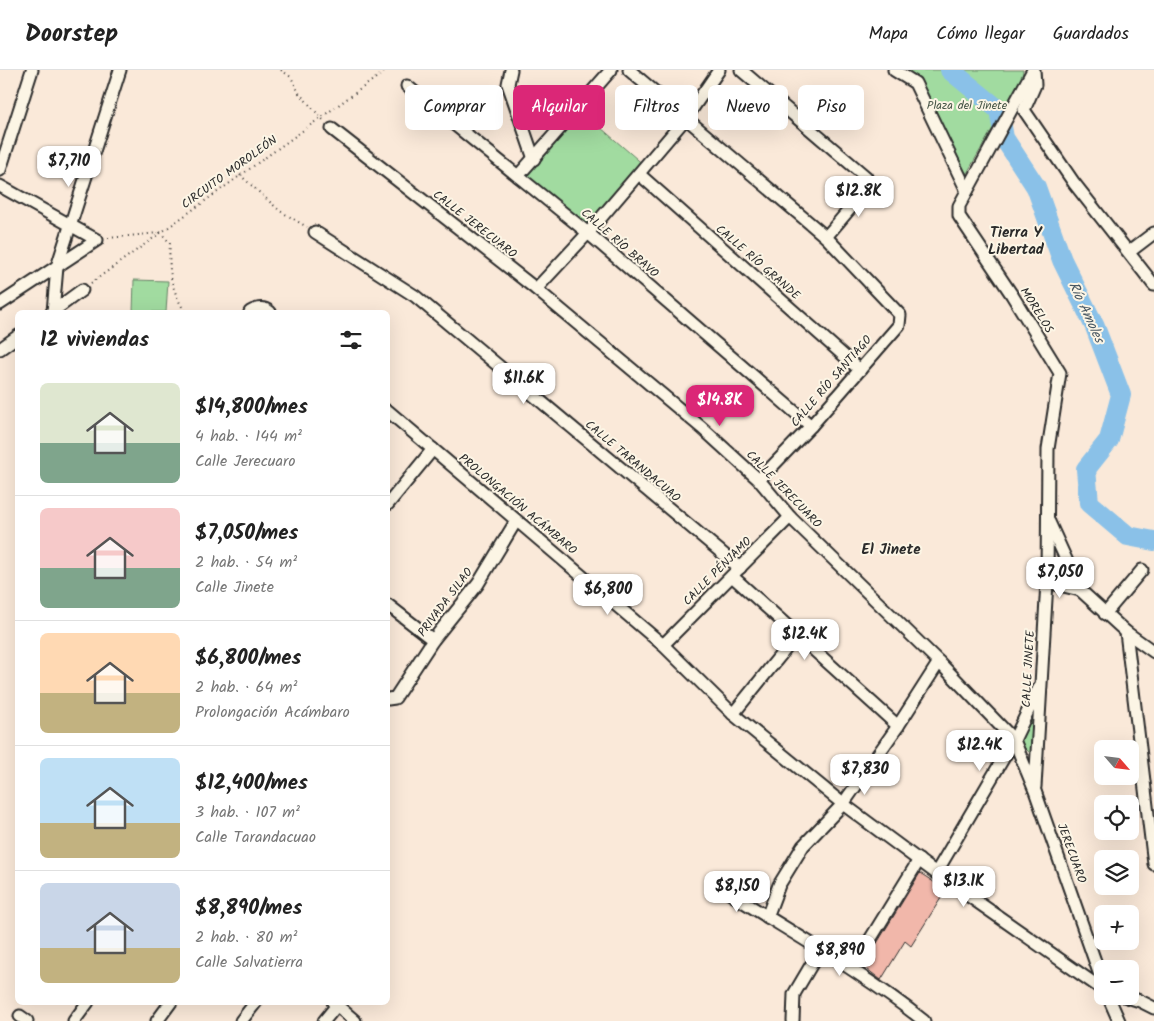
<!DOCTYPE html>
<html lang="es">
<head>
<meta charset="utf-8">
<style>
  body { margin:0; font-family:Kalam,sans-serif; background:#f2f2f2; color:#222; height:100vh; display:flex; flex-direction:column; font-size:19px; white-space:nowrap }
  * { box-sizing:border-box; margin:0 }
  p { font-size:16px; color:#767676 }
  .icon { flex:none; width:28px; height:28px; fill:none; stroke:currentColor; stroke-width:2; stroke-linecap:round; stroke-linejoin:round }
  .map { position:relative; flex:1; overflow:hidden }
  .details { position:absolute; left:15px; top:240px; width:375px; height:695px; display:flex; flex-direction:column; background:#fff; border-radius:8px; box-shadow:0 5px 20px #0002 }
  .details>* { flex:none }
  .top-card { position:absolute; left:405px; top:15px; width:475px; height:45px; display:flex; gap:10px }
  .needle { width:32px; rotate:118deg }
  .fabs { position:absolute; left:1094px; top:670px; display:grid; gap:10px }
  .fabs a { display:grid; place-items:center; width:45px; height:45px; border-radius:8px; background:#fff; box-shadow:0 5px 20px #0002; font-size:25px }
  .price { position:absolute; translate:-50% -42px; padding:0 11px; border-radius:10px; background:#fff; color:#222; font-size:16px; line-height:32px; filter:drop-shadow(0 1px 2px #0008) }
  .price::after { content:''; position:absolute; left:50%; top:30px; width:15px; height:11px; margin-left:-8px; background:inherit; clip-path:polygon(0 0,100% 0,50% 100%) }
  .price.active { background:#db2777; color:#fff }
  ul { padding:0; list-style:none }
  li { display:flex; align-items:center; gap:15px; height:125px; padding:0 25px }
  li+li { border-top:1px solid #e0e0e0 }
  li span { display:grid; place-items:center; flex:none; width:140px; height:100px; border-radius:8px; color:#555 }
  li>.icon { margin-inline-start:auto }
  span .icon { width:60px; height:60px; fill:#fffc; stroke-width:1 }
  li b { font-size:21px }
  h2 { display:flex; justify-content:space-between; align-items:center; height:60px; padding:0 25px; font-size:21px }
  .tag { padding:0 18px; border-radius:8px; background:#fff; box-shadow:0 5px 20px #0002; font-size:18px; line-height:45px }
  .tag.active { background:#db2777; color:#fff }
  header { display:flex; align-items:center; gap:30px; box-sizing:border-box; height:70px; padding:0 25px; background:#fff; border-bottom:1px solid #e0e0e0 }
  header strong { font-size:24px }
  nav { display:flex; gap:28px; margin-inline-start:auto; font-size:18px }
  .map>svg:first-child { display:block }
  .green { fill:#a1dba0; stroke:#668366 }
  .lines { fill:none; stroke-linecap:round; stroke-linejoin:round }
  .river { stroke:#8ac1e8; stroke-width:20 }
  .building { fill:#f1b7aa; stroke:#2b2b2b }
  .street-casing { stroke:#2b2b2b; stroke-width:15 }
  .path { stroke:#2b2b2b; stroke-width:2; stroke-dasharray:1 4; stroke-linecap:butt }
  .street { stroke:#fcf5e5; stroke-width:11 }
  .labels { text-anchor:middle; stroke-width:4; stroke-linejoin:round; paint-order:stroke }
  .park-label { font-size:12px; fill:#485748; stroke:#fcf5e5 }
  .street-label { font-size:12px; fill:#2b2b2b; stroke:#fcf5e5 }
  .water-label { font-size:14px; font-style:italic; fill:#485864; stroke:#fcf5e5 }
  .quarter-label { font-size:15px; font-weight:bold; fill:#2b2b2b; stroke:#fcf5e5 }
</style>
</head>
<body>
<header>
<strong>Doorstep</strong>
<nav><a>Mapa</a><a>Cómo llegar</a><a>Guardados</a></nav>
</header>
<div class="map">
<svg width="1154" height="951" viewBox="0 0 1154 951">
  <rect width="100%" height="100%" fill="#fae9d9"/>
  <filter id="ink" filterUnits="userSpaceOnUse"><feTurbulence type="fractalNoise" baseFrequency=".02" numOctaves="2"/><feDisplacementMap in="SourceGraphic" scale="10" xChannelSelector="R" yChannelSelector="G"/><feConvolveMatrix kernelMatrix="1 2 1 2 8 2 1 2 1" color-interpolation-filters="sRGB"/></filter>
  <g filter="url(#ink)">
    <g class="green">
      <polygon points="901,0 1023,0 1022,8 967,103 961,101"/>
      <polygon points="578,38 645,96 588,163 518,106"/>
      <polygon points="134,210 168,211 166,242 133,242"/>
      <polygon points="1036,634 1031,684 1016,669"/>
    </g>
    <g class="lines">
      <polyline class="river" points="950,0 999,40 1004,68 1036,117 1062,190 1095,257 1121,325 1109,370 1086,399 1089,433 1128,466 1154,471"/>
    </g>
    <polygon class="building" points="920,803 946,820 911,876 905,871 881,910 863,896"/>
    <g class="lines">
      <g class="street-casing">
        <g id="street">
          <polyline points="511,0 508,14 534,89"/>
          <polyline points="629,0 826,167 900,245 899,255 811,356 759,410"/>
          <polyline points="741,0 866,107 869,113 865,121 826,167"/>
          <polyline points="894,0 915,13 967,121"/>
          <polyline points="1033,0 959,136 959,146 1012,225 1060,303 1048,379 1047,512 1035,717"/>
          <polyline points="1034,0 1035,15 1024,40 1074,113 1154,215"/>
          <polyline points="407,16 588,163 811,356"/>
          <polyline points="332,59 536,219 702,358 759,410 790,447 939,592 1014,670 1035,721 1102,911"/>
          <polyline points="0,100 32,0"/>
          <polyline points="639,104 860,300"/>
          <polyline points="518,106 611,0"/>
          <polyline points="0,116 97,170 0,234"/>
          <polyline points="315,162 415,226 740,498"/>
          <polyline points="1129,182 1154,163"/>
          <polyline points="536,219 588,163 686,48 719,0"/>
          <polyline points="52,242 82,220"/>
          <polyline points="53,242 57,197 120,0"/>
          <path d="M 250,242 C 257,238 264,237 270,242"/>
          <polyline points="0,279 18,266"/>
          <polyline points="388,341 663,575 733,644 843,734 936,803 1102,919"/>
          <polyline points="388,434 433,379"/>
          <polyline points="1049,452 1080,520 1126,562 1154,582"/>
          <polyline points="732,506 898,656"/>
          <polyline points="1047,512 1080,520"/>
          <polyline points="388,535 433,570"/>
          <polyline points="1105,544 1142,500"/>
          <polyline points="1126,562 1154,794"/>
          <polyline points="663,575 790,447"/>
          <polyline points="388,629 395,628 433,570 478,514 516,451"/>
          <polyline points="733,644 796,566"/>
          <polyline points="936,803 1014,670 1039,618"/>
          <path d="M 720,817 C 788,861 860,900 924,951"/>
          <polyline points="767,847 779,815 803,776 843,734 898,656 939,592"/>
          <polyline points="852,899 919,790"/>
          <polyline points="1108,926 1119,951"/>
          <polyline points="1124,926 1140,931 1154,938"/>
          <polyline points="333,932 355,951"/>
          <polyline points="20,946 27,951"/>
          <polyline points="74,951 88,932"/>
          <polyline points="157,951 171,932"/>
          <polyline points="241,951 256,932"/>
          <polyline points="324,951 337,935"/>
          <polyline points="793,951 794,924 820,880"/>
        </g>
      </g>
      <g class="path">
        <polyline points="281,0 291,7 299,23 325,52"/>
        <polyline points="240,105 280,141 307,157"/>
        <path d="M 160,162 L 170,173 C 168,201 171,219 185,242"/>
        <polyline points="108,168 158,163"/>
        <polyline points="91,213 387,0"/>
      </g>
      <use href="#street" class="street"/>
    </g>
  </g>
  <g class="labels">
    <g class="park-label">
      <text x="967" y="39">Plaza del Jinete</text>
    </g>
    <g class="street-label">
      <text transform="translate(229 102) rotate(-36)" y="4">CIRCUITO MOROLEÓN</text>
      <text transform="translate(475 154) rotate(38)" y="4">CALLE JERECUARO</text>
      <text transform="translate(620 173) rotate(41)" y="4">CALLE RÍO BRAVO</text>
      <text transform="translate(758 192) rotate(41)" y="4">CALLE RÍO GRANDE</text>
      <text transform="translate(1037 240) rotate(58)" y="4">MORELOS</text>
      <text transform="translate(831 311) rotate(-49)" y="4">CALLE RÍO SANTIAGO</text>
      <text transform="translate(633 391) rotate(40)" y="4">CALLE TARANDACUAO</text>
      <text transform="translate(784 419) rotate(46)" y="4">CALLE JERECUARO</text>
      <text transform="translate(518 434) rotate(40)" y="4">PROLONGACIÓN ACÁMBARO</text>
      <text transform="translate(717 501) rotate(-45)" y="4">CALLE PÉNJAMO</text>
      <text transform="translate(445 532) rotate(-53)" y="4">PRIVADA SILAO</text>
      <text transform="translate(1028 599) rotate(-87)" y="4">CALLE JINETE</text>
      <text transform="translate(1072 783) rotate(70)" y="4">JERECUARO</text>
    </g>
    <g class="water-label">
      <text transform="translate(1087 242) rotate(65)" y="5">Río Amoles</text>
    </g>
    <g class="quarter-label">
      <text x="1016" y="167">Tierra Y<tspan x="1016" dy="17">Libertad</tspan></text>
      <text x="891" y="484">El Jinete</text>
    </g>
  </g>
</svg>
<div class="fabs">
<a><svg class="needle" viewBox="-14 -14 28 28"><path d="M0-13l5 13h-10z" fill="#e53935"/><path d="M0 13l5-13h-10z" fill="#767676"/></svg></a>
<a><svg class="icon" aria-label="locate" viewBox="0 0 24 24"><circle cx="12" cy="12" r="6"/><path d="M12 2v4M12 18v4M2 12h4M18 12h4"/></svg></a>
<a><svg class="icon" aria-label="layers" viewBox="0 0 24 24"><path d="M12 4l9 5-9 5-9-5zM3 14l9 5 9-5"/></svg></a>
<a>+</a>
<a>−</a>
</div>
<b class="price" style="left:69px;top:118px">$7,710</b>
<b class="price" style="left:859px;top:148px">$12.8K</b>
<b class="price" style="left:524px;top:335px">$11.6K</b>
<b class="price active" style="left:720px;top:357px">$14.8K</b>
<b class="price" style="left:1060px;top:529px">$7,050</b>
<b class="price" style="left:608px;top:546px">$6,800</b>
<b class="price" style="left:805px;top:591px">$12.4K</b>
<b class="price" style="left:980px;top:702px">$12.4K</b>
<b class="price" style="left:865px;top:726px">$7,830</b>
<b class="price" style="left:964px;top:838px">$13.1K</b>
<b class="price" style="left:737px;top:843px">$8,150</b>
<b class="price" style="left:840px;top:907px">$8,890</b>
<div class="top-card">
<a class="tag">Comprar</a>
<a class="tag active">Alquilar</a>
<a class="tag">Filtros</a>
<a class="tag">Nuevo</a>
<a class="tag">Piso</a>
</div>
<section class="details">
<h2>12 viviendas<svg class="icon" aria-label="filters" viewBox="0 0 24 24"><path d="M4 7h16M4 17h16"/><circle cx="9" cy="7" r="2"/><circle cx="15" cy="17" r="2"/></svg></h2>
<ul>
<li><span style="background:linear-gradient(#dfe7d0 60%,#7fa58c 0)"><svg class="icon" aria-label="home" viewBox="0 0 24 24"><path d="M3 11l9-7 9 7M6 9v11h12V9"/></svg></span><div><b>$14,800/mes</b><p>4 hab. · 144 m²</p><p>Calle Jerecuaro</p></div></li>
<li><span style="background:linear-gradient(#f6c9c9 60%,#7fa58c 0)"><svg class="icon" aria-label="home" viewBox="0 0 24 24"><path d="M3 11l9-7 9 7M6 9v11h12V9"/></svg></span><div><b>$7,050/mes</b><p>2 hab. · 54 m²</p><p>Calle Jinete</p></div></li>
<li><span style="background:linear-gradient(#ffd9b3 60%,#c2b280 0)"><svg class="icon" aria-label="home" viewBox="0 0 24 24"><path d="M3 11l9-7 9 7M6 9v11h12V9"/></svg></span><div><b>$6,800/mes</b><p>2 hab. · 64 m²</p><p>Prolongación Acámbaro</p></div></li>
<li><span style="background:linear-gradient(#bfe0f5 65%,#c2b280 0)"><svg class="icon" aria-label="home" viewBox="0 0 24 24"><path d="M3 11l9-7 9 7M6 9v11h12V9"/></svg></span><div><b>$12,400/mes</b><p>3 hab. · 107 m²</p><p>Calle Tarandacuao</p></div></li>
<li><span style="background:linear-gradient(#c9d6e8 65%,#c2b280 0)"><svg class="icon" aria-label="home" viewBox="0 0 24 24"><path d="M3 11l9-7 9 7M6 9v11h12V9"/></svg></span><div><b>$8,890/mes</b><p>2 hab. · 80 m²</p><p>Calle Salvatierra</p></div></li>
</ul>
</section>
</div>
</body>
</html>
